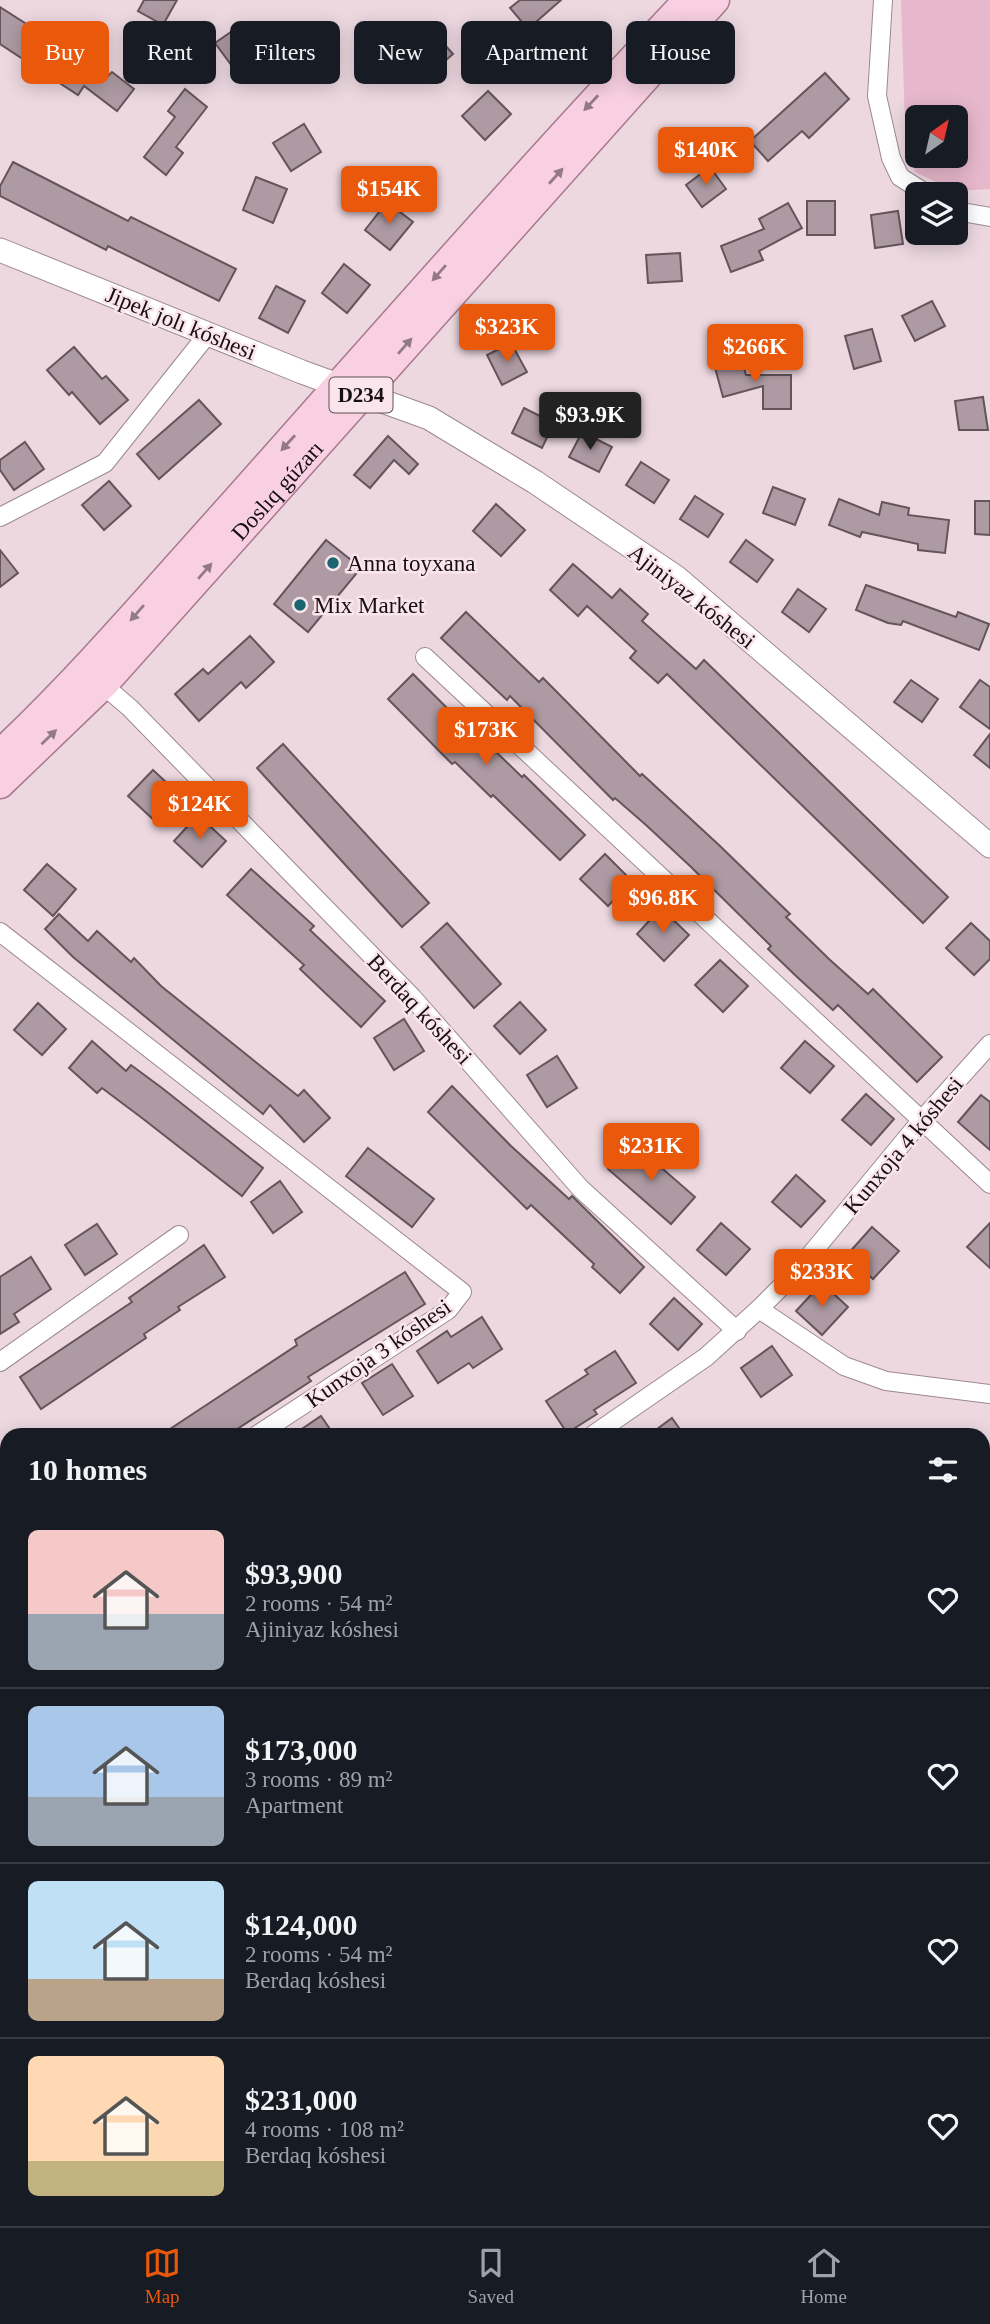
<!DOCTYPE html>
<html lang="en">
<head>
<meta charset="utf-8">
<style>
  body { margin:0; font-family:Georgia,serif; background:#242831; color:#f1f3f6; height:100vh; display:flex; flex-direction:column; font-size:26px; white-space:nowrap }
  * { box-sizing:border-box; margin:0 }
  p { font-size:23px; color:#9ea1a6 }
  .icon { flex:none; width:38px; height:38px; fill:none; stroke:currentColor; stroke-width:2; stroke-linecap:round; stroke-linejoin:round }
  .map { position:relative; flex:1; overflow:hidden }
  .panel { position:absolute; left:0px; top:1428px; width:990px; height:798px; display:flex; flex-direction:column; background:#171b24; border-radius:21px 21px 0 0; box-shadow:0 4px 18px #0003 }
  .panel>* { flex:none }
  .top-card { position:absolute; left:21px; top:21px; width:948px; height:63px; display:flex; gap:14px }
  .needle { width:46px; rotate:34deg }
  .buttons { position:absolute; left:905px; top:105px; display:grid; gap:14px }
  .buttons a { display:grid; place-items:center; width:63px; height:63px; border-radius:10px; background:#171b24; box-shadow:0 4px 18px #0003; font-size:35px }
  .price { position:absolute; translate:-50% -60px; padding:0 16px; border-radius:7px; background:#ea580c; color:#fff; font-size:23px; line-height:46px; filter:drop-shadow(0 2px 4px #0008) }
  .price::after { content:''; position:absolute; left:50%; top:42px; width:21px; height:16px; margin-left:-10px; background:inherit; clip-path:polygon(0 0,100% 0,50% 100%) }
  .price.selected { background:#222; color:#fff }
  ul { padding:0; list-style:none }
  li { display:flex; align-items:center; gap:21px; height:175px; padding:0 28px }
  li+li { border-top:2px solid #363941 }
  li span { display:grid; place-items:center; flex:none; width:196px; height:140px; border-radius:10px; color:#555 }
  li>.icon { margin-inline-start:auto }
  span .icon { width:84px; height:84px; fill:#fffc; stroke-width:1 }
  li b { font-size:30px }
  h2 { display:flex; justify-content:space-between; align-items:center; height:84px; padding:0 28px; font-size:30px }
  .chip { padding:0 24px; border-radius:10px; background:#171b24; box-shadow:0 4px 18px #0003; font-size:24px; line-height:63px }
  .chip.selected { background:#ea580c; color:#fff }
  .tabs { display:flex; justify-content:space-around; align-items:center; height:98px; border-top:2px solid #363941; background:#171b24; font-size:19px; color:#9ea1a6 }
  .tabs a { display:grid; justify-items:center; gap:4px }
  .tabs .selected { color:#ea580c }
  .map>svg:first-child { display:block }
  .green { fill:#e7b8cb; fill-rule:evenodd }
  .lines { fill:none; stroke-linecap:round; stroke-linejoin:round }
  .stream { stroke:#79cfde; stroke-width:5 }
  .building { fill:#ae9aa2; stroke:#66545b; stroke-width:2 }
  .minor-casing { stroke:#9c8990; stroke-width:20 }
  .tertiary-casing { stroke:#9c8990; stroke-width:25 }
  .primary-casing { stroke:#a7798c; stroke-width:31 }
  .minor { stroke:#fff; stroke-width:18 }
  .tertiary { stroke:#fff; stroke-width:23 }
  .primary { stroke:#f8d0e1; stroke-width:28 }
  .oneway { fill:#937a84 }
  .poi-dot { fill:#1b6571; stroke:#fbe5ed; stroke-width:2.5 }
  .labels { text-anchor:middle; stroke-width:5; stroke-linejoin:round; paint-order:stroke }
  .shield { fill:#fbe5ed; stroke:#5b5054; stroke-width:2 }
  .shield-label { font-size:21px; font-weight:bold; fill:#171013 }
  .street-label { font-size:23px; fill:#171013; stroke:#fbe5ed }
  .poi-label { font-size:23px; fill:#171013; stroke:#fbe5ed; text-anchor:start }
</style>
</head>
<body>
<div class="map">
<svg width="990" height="2226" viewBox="0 0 990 2226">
  <rect width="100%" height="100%" fill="#edd8e0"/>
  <path class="green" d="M 901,0 L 990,0 L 990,189 L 955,191 L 915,172 L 905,127 ZM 917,117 L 956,117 L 956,156 L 917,156 Z"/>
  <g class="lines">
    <g class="stream">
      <polyline points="984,1736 990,1737"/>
      <polyline points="0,2066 7,2063"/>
    </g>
  </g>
  <g class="building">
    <polygon points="144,0 177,0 163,25 138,11"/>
    <polygon points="520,0 561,0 528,29 510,8"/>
    <polygon points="0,7 108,76 112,72 134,89 117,111 84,86 78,95 0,44"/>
    <polygon points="425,23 453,54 429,75 401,44"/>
    <polygon points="238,27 255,49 232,66 215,43"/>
    <polygon points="825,73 849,99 809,138 802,131 768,161 750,141"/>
    <polygon points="185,89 207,107 176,147 183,153 166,175 144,157 175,117 168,111"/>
    <polygon points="488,91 511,114 485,140 462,116"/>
    <polygon points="304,124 321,152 291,171 273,143"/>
    <polygon points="13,162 128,221 131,217 236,269 219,301 108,246 106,250 0,196 0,186"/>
    <polygon points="710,167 726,189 702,207 686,185"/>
    <polygon points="256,177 287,189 273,223 243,210"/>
    <rect x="807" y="201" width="28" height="34"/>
    <polygon points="387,202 413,222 390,250 365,230"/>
    <polygon points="788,203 802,228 759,251 763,260 731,272 721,246 764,229 759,219"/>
    <polygon points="898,211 903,244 875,248 871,215"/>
    <polygon points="680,253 682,281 648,283 646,255"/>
    <polygon points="344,264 370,285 347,313 322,293"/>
    <polygon points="276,286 305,301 288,333 259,318"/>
    <polygon points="932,301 945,326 915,341 902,316"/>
    <polygon points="872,329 881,361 854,369 845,336"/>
    <polygon points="511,343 527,372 502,385 487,355"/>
    <polygon points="74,347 102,379 106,376 128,400 100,424 72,392 69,395 47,370"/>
    <polygon points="741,357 746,375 791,375 791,409 763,409 763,386 723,397 714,364"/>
    <polygon points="983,397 988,430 959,430 955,401"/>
    <polygon points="199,400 221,424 159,479 137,454"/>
    <polygon points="524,408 554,423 542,448 512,433"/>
    <polygon points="582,432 612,447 599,472 569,457"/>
    <polygon points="388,436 418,464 409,474 394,460 370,488 354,475"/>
    <polygon points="25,442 44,469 14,490 0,470 0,460"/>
    <polygon points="641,462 669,480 654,503 626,485"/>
    <polygon points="109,481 131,506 104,530 82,505"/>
    <polygon points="773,487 805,499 795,525 763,513"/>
    <polygon points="695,496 723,514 708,537 680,519"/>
    <polygon points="839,499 879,515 882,502 909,508 908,515 949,520 945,553 918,550 918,544 862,532 860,537 829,525"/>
    <polygon points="975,501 990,501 990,535 975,534"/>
    <polygon points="496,504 525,530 501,556 473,531"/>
    <polygon points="326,540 361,568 308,632 274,604"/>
    <polygon points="746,540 773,560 757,582 730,562"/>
    <polygon points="0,550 18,573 0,587"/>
    <polygon points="573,564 612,598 620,589 648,614 642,621 696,669 704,660 948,897 923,923 667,674 658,683 630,658 636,651 587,606 578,616 550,590"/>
    <polygon points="866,585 956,617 958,612 989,624 979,650 903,621 901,625 888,623 856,610"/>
    <polygon points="798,589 826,609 809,632 782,612"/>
    <polygon points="466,612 539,682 543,678 640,776 642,774 720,846 790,914 786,917 829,959 868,994 873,989 942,1057 917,1082 838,1005 833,1010 795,975 768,949 771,946 690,866 646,825 615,798 613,800 510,696 507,700 441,638"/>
    <polygon points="250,636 274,662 246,688 241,682 199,721 175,694 203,669 208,674"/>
    <polygon points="413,674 486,747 488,744 522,777 524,775 585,835 560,860 493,795 491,797 455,762 452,764 388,699"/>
    <polygon points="911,680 938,699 922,722 894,702"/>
    <polygon points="980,680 990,687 990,729 960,707"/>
    <polygon points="990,734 990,768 974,755"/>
    <polygon points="283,744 429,903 402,927 257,768"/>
    <polygon points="153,770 181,796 156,822 128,796"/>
    <polygon points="198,815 226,841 202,867 174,841"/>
    <polygon points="605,854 632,881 608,906 580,879"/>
    <polygon points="47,864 76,889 53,916 24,890"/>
    <polygon points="251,869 314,926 310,930 385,1001 361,1027 300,969 304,965 227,895"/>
    <polygon points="661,908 689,935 664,961 637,934"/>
    <polygon points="59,914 88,941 97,931 131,962 134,958 161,986 298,1096 304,1090 330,1118 304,1142 270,1105 263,1114 73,957 45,929"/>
    <polygon points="447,923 501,984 474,1008 421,947"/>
    <polygon points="971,923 990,941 990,959 974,975 946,948"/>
    <polygon points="720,960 748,986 723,1012 695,985"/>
    <polygon points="520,1002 546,1030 520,1054 494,1026"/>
    <polygon points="38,1003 66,1029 42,1055 14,1030"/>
    <polygon points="404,1019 424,1051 394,1070 374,1038"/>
    <polygon points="92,1041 126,1071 131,1065 162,1088 263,1168 242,1196 142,1118 102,1088 97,1093 69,1068"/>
    <polygon points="805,1041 834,1066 810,1093 781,1068"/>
    <polygon points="557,1056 577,1088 547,1107 527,1075"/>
    <polygon points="452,1086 511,1146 569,1199 572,1196 644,1267 620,1293 592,1267 594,1264 531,1205 527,1209 428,1112"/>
    <polygon points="866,1094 894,1119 871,1145 842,1120"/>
    <polygon points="981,1095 990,1102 990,1150 958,1122"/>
    <polygon points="632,1142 695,1197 671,1224 608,1169"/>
    <polygon points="368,1148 434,1199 412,1227 346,1176"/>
    <polygon points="796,1175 825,1201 801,1227 772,1202"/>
    <polygon points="280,1181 302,1212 273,1233 251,1202"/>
    <polygon points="721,1223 750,1249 726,1275 697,1250"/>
    <polygon points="990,1223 990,1268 967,1247"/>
    <polygon points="97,1224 117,1254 85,1275 65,1245"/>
    <polygon points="872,1227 899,1251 873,1279 847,1255"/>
    <polygon points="204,1245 225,1277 178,1307 180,1310 144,1334 146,1338 41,1409 20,1377 132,1302 129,1298"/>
    <polygon points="31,1257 51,1289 14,1314 19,1322 0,1334 0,1277"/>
    <polygon points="405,1272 425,1304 308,1377 311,1381 228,1435 161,1435 297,1345 295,1340"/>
    <polygon points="822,1283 848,1307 822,1335 796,1311"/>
    <polygon points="674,1298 702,1324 678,1350 650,1324"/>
    <polygon points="482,1317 502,1349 473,1368 469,1363 438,1383 417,1351 447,1331 451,1337"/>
    <polygon points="772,1346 792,1375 761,1397 741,1368"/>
    <polygon points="615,1351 636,1383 594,1410 597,1414 567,1433 546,1401 588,1374 585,1370"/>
    <polygon points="392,1364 413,1396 383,1415 362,1383"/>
    <polygon points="321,1416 334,1435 293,1435"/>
    <polygon points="672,1418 684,1435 649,1435"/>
  </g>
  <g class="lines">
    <g class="minor-casing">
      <g id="minor">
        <polyline points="883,0 877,96 891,158 900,177 927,194"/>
        <polyline points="956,211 990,217"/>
        <polyline points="0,517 105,463 207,335"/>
        <polyline points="425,657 990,1184"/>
        <polyline points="103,685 130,708 412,997 581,1189 737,1331"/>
        <polyline points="0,932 462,1292 448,1310 257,1435"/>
        <polyline points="759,1309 844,1366 886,1381 990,1394"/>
        <polyline points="0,1362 179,1235"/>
        <polyline points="593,1435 706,1357 759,1309 797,1271 920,1122 990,1044"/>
        <polyline points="0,1531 7,1541"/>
        <polyline points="0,1604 7,1599"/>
        <polyline points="984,1804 990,1802"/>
        <polyline points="0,1850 7,1845"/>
        <polyline points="984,2025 990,2022"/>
        <polyline points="984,2141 990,2138"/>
        <polyline points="497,2219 501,2226"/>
        <polyline points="525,2226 541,2219"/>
        <polyline points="818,2226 832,2219"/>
      </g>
    </g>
    <g class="tertiary-casing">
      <polyline id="tertiary" points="0,250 302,372 429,418 535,482 676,577 990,846"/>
    </g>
    <g class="primary-casing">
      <g id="primary">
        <path d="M 0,754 C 84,675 157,588 234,503 C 384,334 533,164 688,0"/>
        <path id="s1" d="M 0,784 L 103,685 L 715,0"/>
      </g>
    </g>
    <use href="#minor" class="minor"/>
    <use href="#tertiary" class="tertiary"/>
    <use href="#primary" class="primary"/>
  </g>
  <defs><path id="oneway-solid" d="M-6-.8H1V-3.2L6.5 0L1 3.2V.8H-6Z" transform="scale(1.75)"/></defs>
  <g class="oneway">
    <use href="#oneway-solid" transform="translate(591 103) rotate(133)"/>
    <use href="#oneway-solid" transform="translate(556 176) rotate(-48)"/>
    <use href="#oneway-solid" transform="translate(439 273) rotate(131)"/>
    <use href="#oneway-solid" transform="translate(405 346) rotate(-49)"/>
    <use href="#oneway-solid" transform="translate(288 443) rotate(132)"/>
    <use href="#oneway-solid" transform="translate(205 571) rotate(-49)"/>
    <use href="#oneway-solid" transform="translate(137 613) rotate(131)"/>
    <use href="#oneway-solid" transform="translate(49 737) rotate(-44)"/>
  </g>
  <g class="poi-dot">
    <circle cx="333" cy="563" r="7"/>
    <circle cx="300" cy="605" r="7"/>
  </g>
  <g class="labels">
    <rect class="shield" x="329.5" y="377.5" width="63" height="35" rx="5"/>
    <g class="shield-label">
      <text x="361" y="402">D234</text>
    </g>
    <g class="street-label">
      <text transform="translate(181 323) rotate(22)" y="8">Jipek jolı kóshesi</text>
      <text dy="8" stroke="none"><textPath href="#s1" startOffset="404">Doslıq gúzarı</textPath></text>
      <text transform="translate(692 596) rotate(38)" y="8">Ajiniyaz kóshesi</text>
      <text transform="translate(420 1009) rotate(47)" y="8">Berdaq kóshesi</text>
      <text transform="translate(903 1145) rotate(-50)" y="8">Kunxoja 4 kóshesi</text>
      <text transform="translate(378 1353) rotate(-35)" y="8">Kunxoja 3 kóshesi</text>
    </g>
    <g class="poi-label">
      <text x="347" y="571">Anna toyxana</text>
      <text x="314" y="613">Mix Market</text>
    </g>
  </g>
</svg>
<div class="buttons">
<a><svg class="needle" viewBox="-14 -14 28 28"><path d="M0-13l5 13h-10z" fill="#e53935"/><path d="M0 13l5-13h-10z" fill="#9ea1a6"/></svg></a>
<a><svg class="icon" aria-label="layers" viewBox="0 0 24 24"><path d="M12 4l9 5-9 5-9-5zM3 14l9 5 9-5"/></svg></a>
</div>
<b class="price" style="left:706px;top:187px">$140K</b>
<b class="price" style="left:389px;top:226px">$154K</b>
<b class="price" style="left:507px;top:364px">$323K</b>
<b class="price" style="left:755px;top:384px">$266K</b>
<b class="price selected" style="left:590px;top:452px">$93.9K</b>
<b class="price" style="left:486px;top:767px">$173K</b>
<b class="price" style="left:200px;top:841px">$124K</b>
<b class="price" style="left:663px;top:935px">$96.8K</b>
<b class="price" style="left:651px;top:1183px">$231K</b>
<b class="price" style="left:822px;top:1309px">$233K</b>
<div class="top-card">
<a class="chip selected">Buy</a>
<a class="chip">Rent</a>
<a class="chip">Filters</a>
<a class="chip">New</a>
<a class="chip">Apartment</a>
<a class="chip">House</a>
</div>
<section class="panel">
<h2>10 homes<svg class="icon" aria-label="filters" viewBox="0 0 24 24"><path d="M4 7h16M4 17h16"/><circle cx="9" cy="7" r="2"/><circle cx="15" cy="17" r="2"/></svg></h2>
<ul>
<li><span style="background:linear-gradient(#f6c9c9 60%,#9aa5b1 0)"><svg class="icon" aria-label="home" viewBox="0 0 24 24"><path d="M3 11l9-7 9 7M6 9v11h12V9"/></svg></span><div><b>$93,900</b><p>2 rooms · 54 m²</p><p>Ajiniyaz kóshesi</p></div><svg class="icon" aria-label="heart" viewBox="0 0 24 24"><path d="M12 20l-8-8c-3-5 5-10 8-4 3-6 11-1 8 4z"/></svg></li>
<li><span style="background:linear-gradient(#a9c7e8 65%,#9aa5b1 0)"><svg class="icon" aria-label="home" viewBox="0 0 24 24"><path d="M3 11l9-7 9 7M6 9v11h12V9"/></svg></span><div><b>$173,000</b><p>3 rooms · 89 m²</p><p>Apartment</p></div><svg class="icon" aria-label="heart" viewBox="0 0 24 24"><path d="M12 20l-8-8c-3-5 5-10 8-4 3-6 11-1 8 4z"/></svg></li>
<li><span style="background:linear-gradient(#bfe0f5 70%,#b9a48a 0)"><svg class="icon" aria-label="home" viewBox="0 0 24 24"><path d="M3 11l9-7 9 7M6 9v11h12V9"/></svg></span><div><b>$124,000</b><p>2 rooms · 54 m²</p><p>Berdaq kóshesi</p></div><svg class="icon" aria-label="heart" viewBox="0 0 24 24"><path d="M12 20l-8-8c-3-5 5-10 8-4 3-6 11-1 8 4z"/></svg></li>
<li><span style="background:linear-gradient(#ffd9b3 75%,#c2b280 0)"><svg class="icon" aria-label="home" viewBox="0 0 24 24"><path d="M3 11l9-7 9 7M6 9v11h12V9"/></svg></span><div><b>$231,000</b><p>4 rooms · 108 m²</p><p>Berdaq kóshesi</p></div><svg class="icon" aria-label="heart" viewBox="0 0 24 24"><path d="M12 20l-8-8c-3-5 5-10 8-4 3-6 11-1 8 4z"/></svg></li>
</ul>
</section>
</div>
<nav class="tabs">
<a class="selected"><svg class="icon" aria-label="map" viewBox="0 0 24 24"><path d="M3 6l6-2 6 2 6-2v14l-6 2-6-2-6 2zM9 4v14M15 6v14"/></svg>Map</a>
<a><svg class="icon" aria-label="saved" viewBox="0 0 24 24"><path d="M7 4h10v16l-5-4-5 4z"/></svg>Saved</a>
<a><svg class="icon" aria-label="home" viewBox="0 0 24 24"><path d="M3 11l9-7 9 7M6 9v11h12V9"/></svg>Home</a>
</nav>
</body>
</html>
